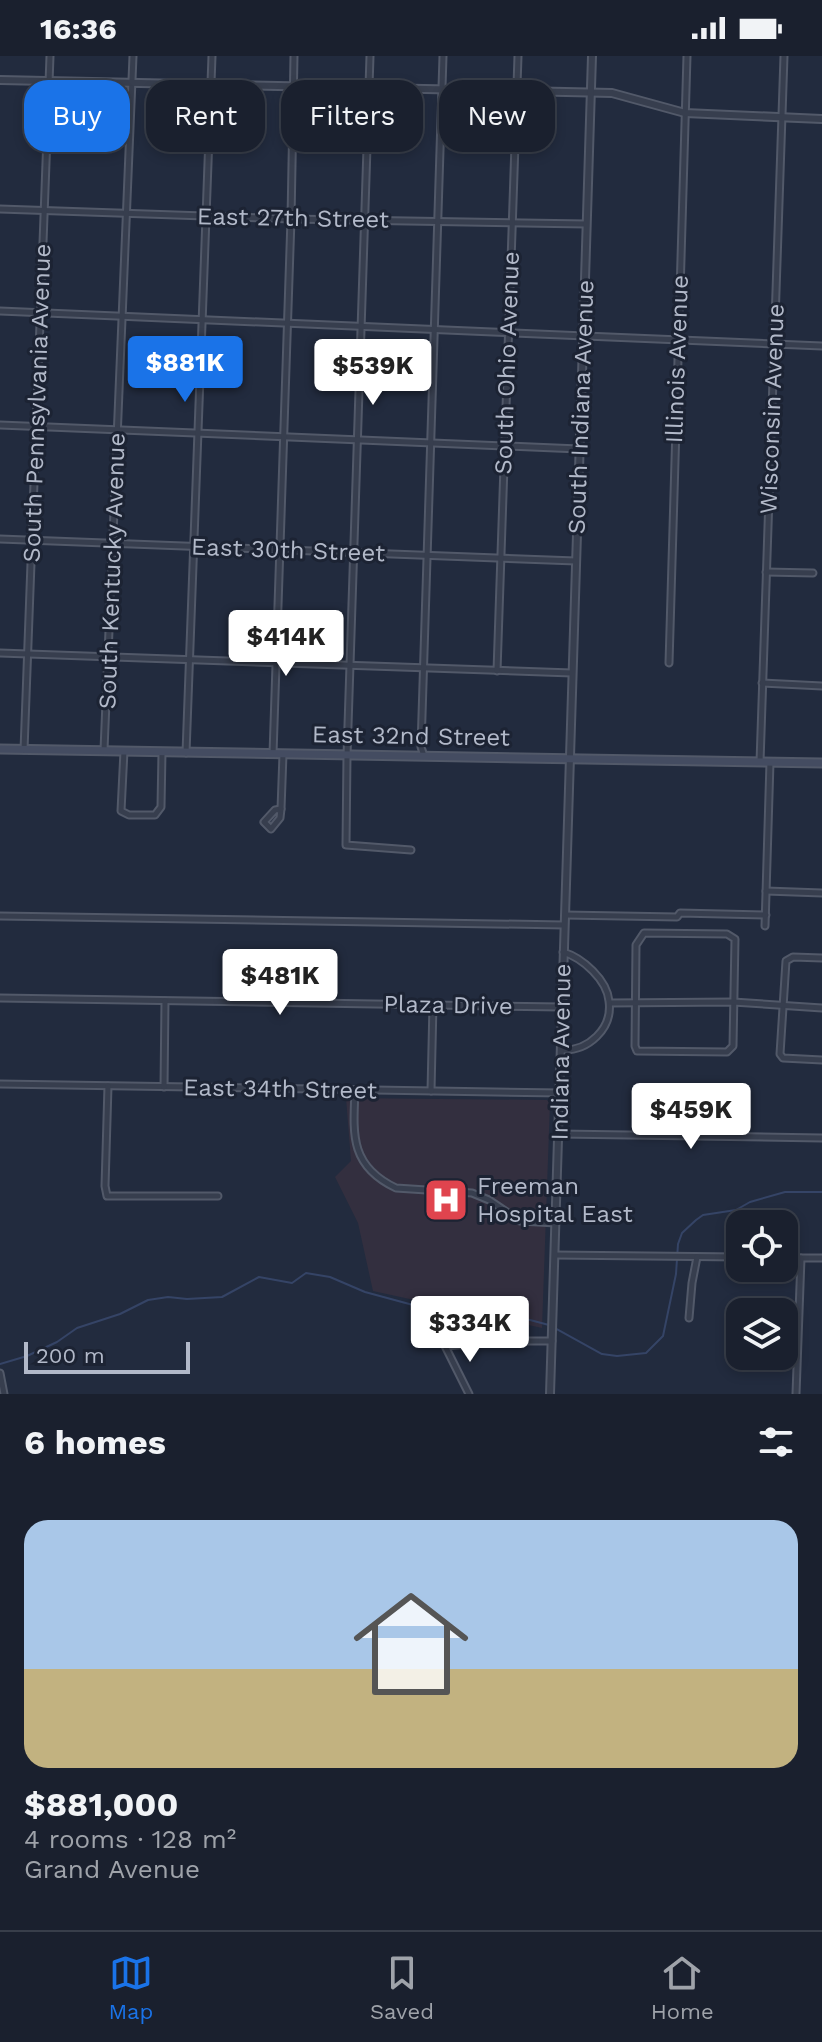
<!DOCTYPE html>
<html lang="en">
<head>
<meta charset="utf-8">
<style>
  body { margin:0; font-family:"Work Sans",sans-serif; background:#232836; color:#f1f3f6; height:100vh; display:flex; flex-direction:column; font-size:30px; white-space:nowrap }
  * { box-sizing:border-box; margin:0 }
  p { font-size:26px; color:#9fa3aa }
  .icon { flex:none; width:44px; height:44px; fill:none; stroke:currentColor; stroke-width:2; stroke-linecap:round; stroke-linejoin:round }
  .map { position:relative; height:1338px; overflow:hidden }
  .drawer { display:flex; flex-direction:column; background:#1a202e; flex:1 }
  .drawer>* { flex:none }
  .hud { position:absolute; left:24px; top:24px; width:774px; height:72px; display:flex; gap:16px }
  .fabs { position:absolute; left:726px; top:1154px; display:grid; gap:16px }
  .fabs a { display:grid; place-items:center; width:72px; height:72px; border-radius:16px; background:#1a202e; box-shadow:0 4px 12px #0003,0 0 0 2px #383e4a; font-size:40px }
  .scale { position:absolute; left:24px; bottom:20px; width:166px; box-sizing:border-box; padding-left:8px; border:4px solid #b2b9c9; border-top:0; font-size:22px; line-height:28px; white-space:nowrap; color:#b2b9c9; -webkit-text-stroke:6px #1c2333; paint-order:stroke }
  .price { position:absolute; translate:-50% -68px; padding:0 18px; border-radius:8px; background:#fff; color:#222; font-size:26px; line-height:52px; filter:drop-shadow(0 2px 4px #0008) }
  .price::after { content:''; position:absolute; left:50%; top:48px; width:24px; height:18px; margin-left:-12px; background:inherit; clip-path:polygon(0 0,100% 0,50% 100%) }
  .price.on { background:#1a73e8; color:#fff }
  ul { padding:0; list-style:none }
  li { display:grid; align-content:center; gap:16px; height:424px; padding:0 24px }
  li span { display:grid; place-items:center; height:248px; border-radius:24px; color:#555 }
  li>.icon { margin-inline-start:auto }
  span .icon { width:144px; height:144px; fill:#fffc; stroke-width:1 }
  li b { font-size:34px }
  h2 { display:flex; justify-content:space-between; align-items:center; height:96px; padding:0 24px; font-size:34px }
  .pill { padding:0 28px; border-radius:24px; background:#1a202e; box-shadow:0 4px 12px #0003,0 0 0 2px #383e4a; font-size:28px; line-height:72px }
  .pill.on { background:#1a73e8; color:#fff }
  .status { display:flex; justify-content:space-between; align-items:center; height:56px; padding:0 40px; background:#1a202e; direction:ltr }
  .status svg { height:22px; fill:currentColor }
  .tab-bar { display:flex; justify-content:space-around; align-items:center; height:112px; border-top:2px solid #383e4a; background:#1a202e; font-size:22px; color:#9fa3aa }
  .tab-bar a { display:grid; justify-items:center; gap:4px }
  .tab-bar .on { color:#1a73e8 }
  .map>svg:first-child { display:block }
  .medical { fill:#332f3f }
  .lines { fill:none; stroke-linecap:round; stroke-linejoin:round }
  .stream { stroke:#354466; stroke-width:2 }
  .minor-casing { stroke:#525969; stroke-width:9 }
  .tertiary-casing { stroke:#525969; stroke-width:10 }
  .secondary-casing { stroke:#525969; stroke-width:11 }
  .minor { stroke:#373e4e; stroke-width:5 }
  .tertiary { stroke:#373e4e; stroke-width:6 }
  .secondary { stroke:#444c61; stroke-width:7 }
  .labels { text-anchor:middle; stroke-width:6; stroke-linejoin:round; paint-order:stroke }
  .street-label { font-size:24px; fill:#b2b9c9; stroke:#1c2333 }
  .poi-label { font-size:24px; fill:#b2b9c9; stroke:#1c2333; text-anchor:start }
</style>
</head>
<body>
<div class="status"><b>16:36</b><svg viewBox="0 0 49 12"><path d="M0 12V9h3v3zM5 12V6h3v6zM10 12V3h3v9zM15 12V0h3v12zM26 1h20v11H26zM47 4h2v5h-2z"/></svg></div>
<div class="map">
<svg width="822" height="1338" viewBox="0 0 822 1338">
  <rect width="100%" height="100%" fill="#222b3e"/>
  <polygon class="medical" points="346,1042 547,1044 550,1047 542,1272 373,1235 358,1167 335,1121 351,1105"/>
  <g class="lines">
    <g class="stream">
      <polyline points="555,1272 602,1298 617,1300 646,1297 663,1280 676,1218 678,1188 682,1177 696,1164 703,1159 736,1154 750,1146 785,1136 822,1136"/>
      <polyline points="0,1308 27,1300 57,1286 77,1272 120,1258 148,1244 168,1241 187,1243 222,1241 259,1221 292,1227 306,1217 330,1221 365,1236 413,1249 436,1253 454,1250 491,1260 530,1264 549,1269"/>
    </g>
    <g class="minor-casing">
      <g id="minor">
        <polyline points="370,0 347,700 346,789 411,794"/>
        <polyline points="0,153 291,163 586,168"/>
        <polyline points="0,255 822,290"/>
        <polyline points="0,369 579,393"/>
        <polyline points="0,483 576,505"/>
        <polyline points="766,516 813,517"/>
        <polyline points="0,597 572,617"/>
        <polyline points="669,607 687,0"/>
        <polyline points="497,615 518,0"/>
        <polyline points="762,627 822,630"/>
        <polyline points="24,694 50,0"/>
        <polyline points="104,694 133,0"/>
        <polyline points="124,695 121,755 129,759 155,759 161,751 162,696"/>
        <polyline points="186,697 212,0"/>
        <polyline points="273,698 291,163 294,0"/>
        <polyline points="424,700 421,691 443,0"/>
        <polyline points="760,706 784,0"/>
        <polygon points="281,753 280,762 271,773 264,766 275,754"/>
        <polyline points="281,753 283,698"/>
        <polyline points="766,835 822,837"/>
        <polyline points="565,859 677,861 680,857 766,859"/>
        <polyline points="0,860 564,869"/>
        <polyline points="765,870 770,706"/>
        <polygon points="644,877 727,878 735,883 733,990 727,996 637,995 635,990 636,889"/>
        <polyline points="822,902 793,901 786,905 780,998 783,1002 822,1004"/>
        <polyline points="0,942 561,951"/>
        <polyline points="610,947 733,946 822,952"/>
        <path d="M 562,994 C 588,995 613,973 609,945 C 607,924 583,902 563,896"/>
        <polyline points="0,1028 561,1037"/>
        <polyline points="108,1030 105,1130 107,1140 218,1140"/>
        <polyline points="164,1031 165,945"/>
        <path d="M 355,1035 C 353,1079 350,1110 396,1132 L 472,1137 L 489,1144 L 520,1165 L 556,1167"/>
        <polyline points="431,1035 433,948"/>
        <polyline points="560,1078 822,1082"/>
        <polyline points="555,1199 740,1201"/>
        <polyline points="784,1202 822,1202"/>
        <polyline points="689,1262 692,1227 697,1201"/>
        <polyline points="0,1317 4,1338"/>
        <polyline points="469,1338 445,1290 507,1285 552,1285"/>
        <polyline points="796,1338 801,1202"/>
      </g>
    </g>
    <g class="tertiary-casing">
      <g id="tertiary">
        <polyline points="0,24 612,37 685,57 822,63"/>
        <polyline points="550,1338 592,0"/>
      </g>
    </g>
    <g class="secondary-casing">
      <polyline id="secondary" points="0,693 822,707"/>
    </g>
    <use href="#minor" class="minor"/>
    <use href="#tertiary" class="tertiary"/>
    <use href="#secondary" class="secondary"/>
  </g>
  <defs>
    <g id="hospital-square" transform="scale(2.3)"><rect x="-9" y="-9" width="18" height="18" rx="4" fill="#e0444e" stroke="#1c2333"/><path d="M-5-5h3v3.5h4V-5h3V5h-3V1.5h-4V5h-3Z" fill="#fff"/></g>
  </defs>
  <g fill-rule="evenodd">
    <use href="#hospital-square" x="446" y="1144"/>
  </g>
  <g class="labels">
    <g class="street-label">
      <text transform="translate(293 162) rotate(1)" y="8">East 27th Street</text>
      <text transform="translate(677 303) rotate(-88)" y="8">Illinois Avenue</text>
      <text transform="translate(507 307) rotate(-88)" y="8">South Ohio Avenue</text>
      <text transform="translate(37 347) rotate(-88)" y="8">South Pennsylvania Avenue</text>
      <text transform="translate(581 351) rotate(-88)" y="8">South Indiana Avenue</text>
      <text transform="translate(772 353) rotate(-88)" y="8">Wisconsin Avenue</text>
      <text transform="translate(288 494) rotate(2)" y="8">East 30th Street</text>
      <text transform="translate(112 515) rotate(-88)" y="8">South Kentucky Avenue</text>
      <text transform="translate(411 680) rotate(1)" y="8">East 32nd Street</text>
      <text transform="translate(448 949) rotate(1)" y="8">Plaza Drive</text>
      <text transform="translate(561 996) rotate(-89)" y="8">Indiana Avenue</text>
      <text transform="translate(280 1033) rotate(1)" y="8">East 34th Street</text>
    </g>
    <g class="poi-label">
      <text x="477" y="1138">Freeman<tspan x="477" dy="28">Hospital East</tspan></text>
    </g>
  </g>
</svg>
<div class="fabs">
<a><svg class="icon" aria-label="locate" viewBox="0 0 24 24"><circle cx="12" cy="12" r="6"/><path d="M12 2v4M12 18v4M2 12h4M18 12h4"/></svg></a>
<a><svg class="icon" aria-label="layers" viewBox="0 0 24 24"><path d="M12 4l9 5-9 5-9-5zM3 14l9 5 9-5"/></svg></a>
</div>
<div class="scale">200 m</div>
<b class="price on" style="left:185px;top:348px">$881K</b>
<b class="price" style="left:373px;top:351px">$539K</b>
<b class="price" style="left:286px;top:622px">$414K</b>
<b class="price" style="left:280px;top:961px">$481K</b>
<b class="price" style="left:691px;top:1095px">$459K</b>
<b class="price" style="left:470px;top:1308px">$334K</b>
<div class="hud">
<a class="pill on">Buy</a>
<a class="pill">Rent</a>
<a class="pill">Filters</a>
<a class="pill">New</a>
</div>
</div>
<section class="drawer">
<h2>6 homes<svg class="icon" aria-label="filters" viewBox="0 0 24 24"><path d="M4 7h16M4 17h16"/><circle cx="9" cy="7" r="2"/><circle cx="15" cy="17" r="2"/></svg></h2>
<ul>
<li><span style="background:linear-gradient(#a9c7e8 60%,#c2b280 0)"><svg class="icon" aria-label="home" viewBox="0 0 24 24"><path d="M3 11l9-7 9 7M6 9v11h12V9"/></svg></span><div><b>$881,000</b><p>4 rooms · 128 m²</p><p>Grand Avenue</p></div></li>
</ul>
</section>
<nav class="tab-bar">
<a class="on"><svg class="icon" aria-label="map" viewBox="0 0 24 24"><path d="M3 6l6-2 6 2 6-2v14l-6 2-6-2-6 2zM9 4v14M15 6v14"/></svg>Map</a>
<a><svg class="icon" aria-label="saved" viewBox="0 0 24 24"><path d="M7 4h10v16l-5-4-5 4z"/></svg>Saved</a>
<a><svg class="icon" aria-label="home" viewBox="0 0 24 24"><path d="M3 11l9-7 9 7M6 9v11h12V9"/></svg>Home</a>
</nav>
</body>
</html>
